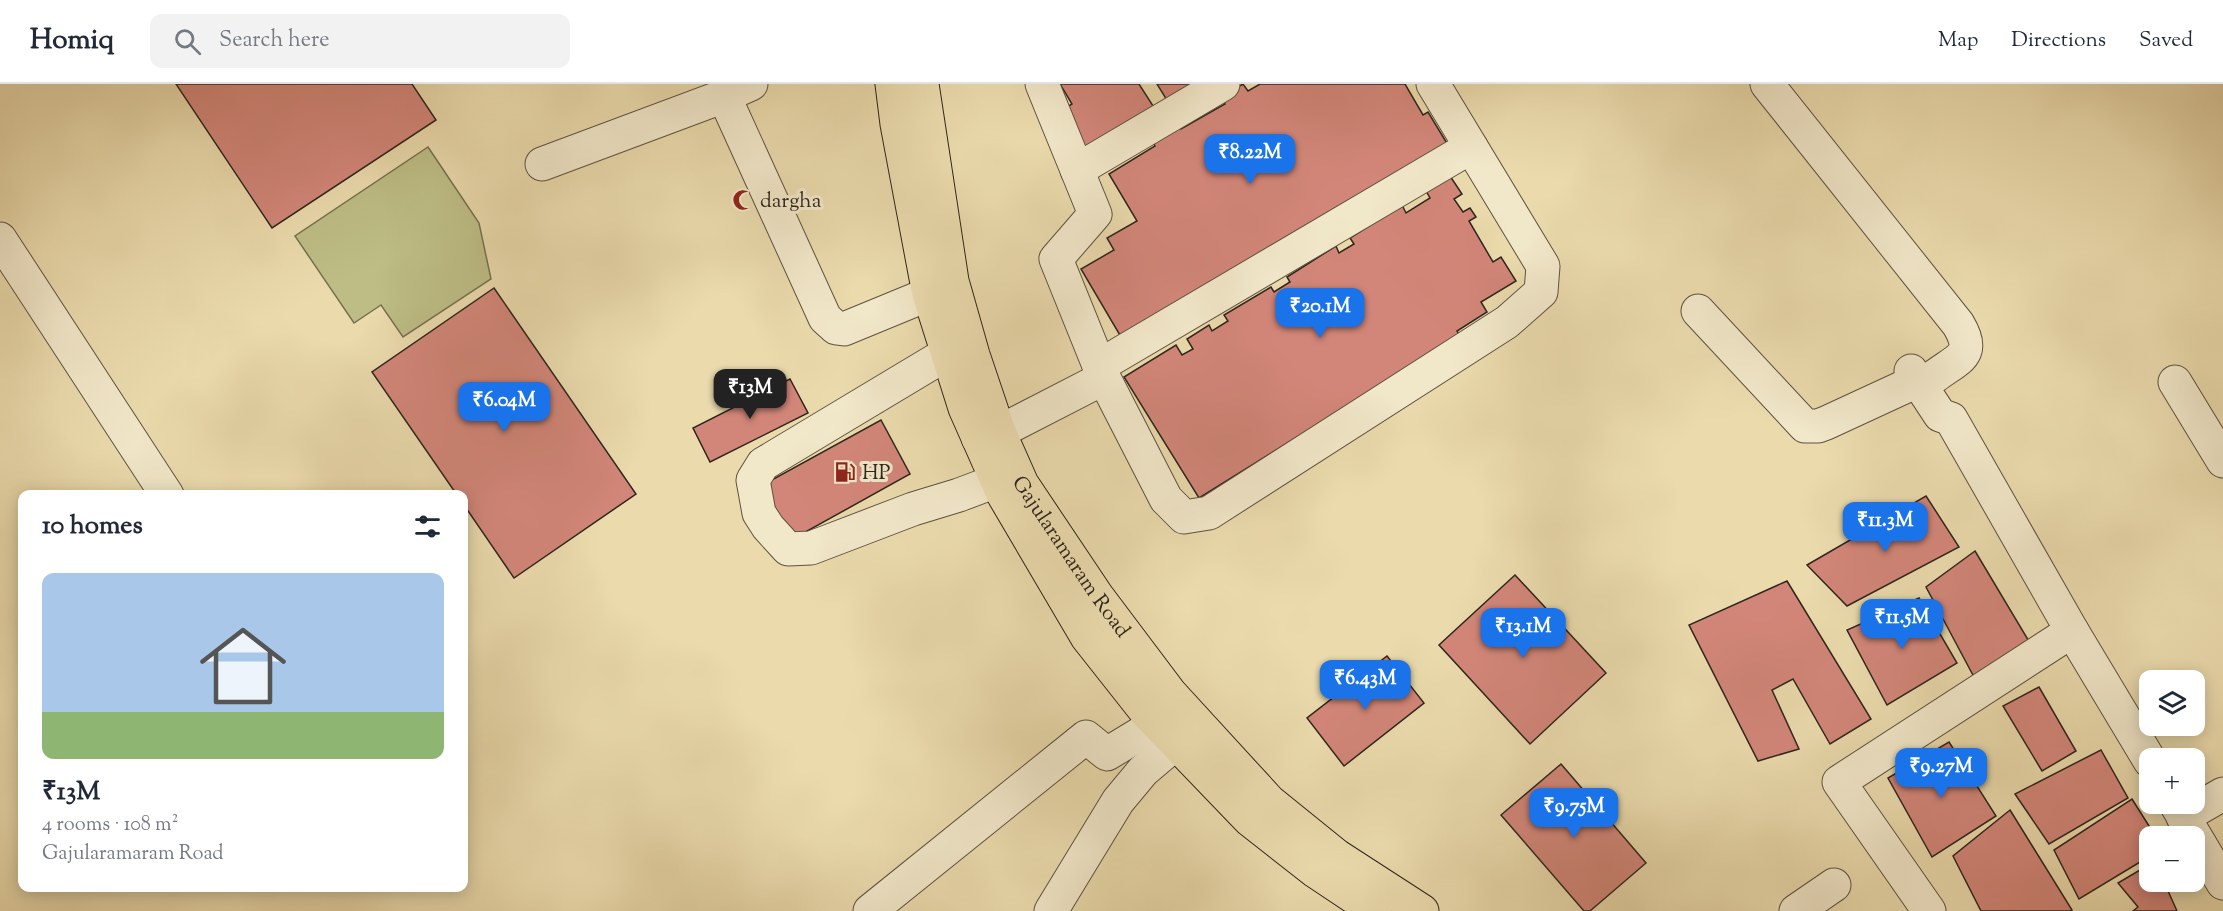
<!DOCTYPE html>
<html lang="en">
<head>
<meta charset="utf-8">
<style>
  body { margin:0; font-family:"Sorts Mill Goudy",serif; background:#f2f2f3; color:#1f2937; height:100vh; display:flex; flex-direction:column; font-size:22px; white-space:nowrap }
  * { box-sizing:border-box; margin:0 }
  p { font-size:20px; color:#747a83 }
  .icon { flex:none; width:33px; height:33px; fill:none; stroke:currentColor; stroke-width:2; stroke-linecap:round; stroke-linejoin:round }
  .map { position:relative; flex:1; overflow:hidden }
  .drawer { position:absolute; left:18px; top:406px; width:450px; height:402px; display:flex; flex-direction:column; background:#fff; border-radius:12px; box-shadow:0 3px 15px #0003 }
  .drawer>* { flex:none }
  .tools { position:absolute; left:2139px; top:586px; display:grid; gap:12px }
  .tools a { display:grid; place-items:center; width:66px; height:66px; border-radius:12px; background:#fff; box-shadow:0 3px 15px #0003; font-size:30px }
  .price { position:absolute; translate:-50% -51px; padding:0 14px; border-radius:12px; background:#1a73e8; color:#fff; font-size:20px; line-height:39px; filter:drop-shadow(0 2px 3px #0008) }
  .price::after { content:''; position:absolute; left:50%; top:36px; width:18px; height:14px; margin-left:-9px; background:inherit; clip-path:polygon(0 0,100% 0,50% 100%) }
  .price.active { background:#222; color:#fff }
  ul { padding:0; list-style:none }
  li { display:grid; align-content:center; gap:12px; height:318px; padding:0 24px }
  li span { display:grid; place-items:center; height:186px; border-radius:12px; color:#555 }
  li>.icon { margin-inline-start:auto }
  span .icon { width:108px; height:108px; fill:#fffc; stroke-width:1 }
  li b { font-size:26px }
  h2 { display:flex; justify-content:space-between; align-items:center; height:72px; padding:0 24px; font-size:26px }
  header { display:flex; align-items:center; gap:36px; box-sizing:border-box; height:84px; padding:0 30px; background:#fff; border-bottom:2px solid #e0e1e3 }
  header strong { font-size:28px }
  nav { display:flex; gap:33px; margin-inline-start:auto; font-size:21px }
  .search { width:420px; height:54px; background:#f2f2f3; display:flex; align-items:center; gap:15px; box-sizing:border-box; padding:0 21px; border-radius:12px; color:#747a83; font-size:22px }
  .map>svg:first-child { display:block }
  .green { fill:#bdbd85; stroke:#767151; stroke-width:1.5 }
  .building { fill:#d28679; stroke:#2f251d; stroke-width:1.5 }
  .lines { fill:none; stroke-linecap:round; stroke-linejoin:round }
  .minor-casing { stroke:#5e5241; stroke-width:35 }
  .major-casing { stroke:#2f251d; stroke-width:35 }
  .minor { stroke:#f1e7c9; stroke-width:33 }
  .major { stroke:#eadaac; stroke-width:33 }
  .labels { text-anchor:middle; stroke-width:6; stroke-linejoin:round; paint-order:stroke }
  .poi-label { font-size:21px; fill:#2f251d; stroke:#f1e7c9; text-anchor:start }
  .street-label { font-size:21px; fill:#2f251d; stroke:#f1e7c9 }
</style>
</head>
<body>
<header>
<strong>Homiq</strong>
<div class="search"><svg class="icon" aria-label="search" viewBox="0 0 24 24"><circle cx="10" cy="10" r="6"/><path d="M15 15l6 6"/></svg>Search here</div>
<nav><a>Map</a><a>Directions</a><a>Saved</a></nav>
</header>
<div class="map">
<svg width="2223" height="827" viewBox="0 0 2223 827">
  <rect width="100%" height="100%" fill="#eadaac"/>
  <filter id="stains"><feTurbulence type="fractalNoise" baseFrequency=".00333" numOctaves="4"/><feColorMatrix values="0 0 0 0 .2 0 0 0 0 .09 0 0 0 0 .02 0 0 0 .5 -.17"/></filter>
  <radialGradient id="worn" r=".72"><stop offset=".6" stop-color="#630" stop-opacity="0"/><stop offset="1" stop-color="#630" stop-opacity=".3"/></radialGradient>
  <polygon class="green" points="428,63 479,139 491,195 403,253 381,221 354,239 295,152"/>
  <g class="building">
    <polygon points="176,0 412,0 436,36 272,144"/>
    <polygon points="1060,0 1139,0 1155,25 1082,70 1056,30 1072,20"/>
    <polygon points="1157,0 1215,0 1173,26"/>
    <polygon points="1243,0 1248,7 1260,0 1405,0 1423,31 1428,28 1448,61 1121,253 1081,185 1114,166 1107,154 1137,137 1109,90 1155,62 1151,54 1178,38 1181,45 1225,20 1221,13"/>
    <polygon points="1450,92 1462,110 1454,115 1463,128 1470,124 1476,133 1469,137 1493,178 1501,173 1516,197 1481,218 1487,228 1457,247 1460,252 1199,414 1124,293 1176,261 1182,271 1193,265 1187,255 1209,241 1212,247 1228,237 1224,231 1271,203 1274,208 1290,198 1287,193 1336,162 1339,169 1354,160 1350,154 1402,121 1406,129 1430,114 1426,107"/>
    <polygon points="494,204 636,410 514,494 464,421 464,411 457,411 372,288"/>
    <polygon points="790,295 808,329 710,378 693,344"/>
    <polygon points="881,336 910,390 791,456 761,402"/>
    <polygon points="1926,412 1959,463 1847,522 1807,481"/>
    <polygon points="1975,467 2030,559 1974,593 1926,503"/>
    <polygon points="1515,491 1606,589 1530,660 1439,561"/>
    <polygon points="1787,497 1871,635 1830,660 1793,595 1772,606 1799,665 1758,677 1689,541"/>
    <polygon points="1919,514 1957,579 1887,621 1847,546"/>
    <polygon points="1387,572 1424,619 1344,682 1307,634"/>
    <polygon points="2039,603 2076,667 2042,687 2003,622"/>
    <polygon points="1949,658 1996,732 1932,773 1888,694"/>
    <polygon points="2101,666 2128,714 2049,760 2015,710"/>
    <polygon points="1561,680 1646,779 1590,827 1584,827 1501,731"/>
    <polygon points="2132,715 2156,753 2150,753 2150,772 2079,815 2054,766"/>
    <polygon points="2010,726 2072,826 2070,827 1981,827 1953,772"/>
    <polygon points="2150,780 2150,798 2164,798 2177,827 2133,827 2138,823 2118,799"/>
  </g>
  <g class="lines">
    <g class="minor-casing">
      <g id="minor">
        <polyline points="1042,0 1095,130 1056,175 1104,294 1166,415 1184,433 1209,429 1507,238 1541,208 1543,182 1433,0"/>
        <path d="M 1767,0 L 1958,240 C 1977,271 1959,274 1935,292"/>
        <polyline points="724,12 825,234 836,244 844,245 929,210"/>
        <polyline points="542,80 724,12 751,0"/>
        <polyline points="1077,86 1223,0"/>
        <polyline points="0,155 167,411"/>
        <polyline points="1698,227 1805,342 1818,342 1826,339 1917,297"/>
        <polyline points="948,269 763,380 753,396 759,429 768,443 788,465 811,464 913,425 959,411 996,397"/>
        <polyline points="1099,282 1471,63"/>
        <polyline points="1911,287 1940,331 1951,335 2072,547 2150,677"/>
        <polyline points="2175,298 2223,377"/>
        <polyline points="978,354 999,348 1104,294"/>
        <polyline points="2176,720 2223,799"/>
        <polyline points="2183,733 2223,710"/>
        <polyline points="870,827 1086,653 1107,670 1158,639"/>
        <polyline points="1051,827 1118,717 1143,687 1176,659"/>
        <polyline points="1796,827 1834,801"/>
        <polyline points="1929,827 1839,698 2072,547"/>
      </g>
    </g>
    <g class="major-casing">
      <g id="major">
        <polyline points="892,0 897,40 929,210 965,324 1003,410 1087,553 1147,629 1250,736 1315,787 1375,827"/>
        <path id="s1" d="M 922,0 L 952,197 L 973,271 L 999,348 L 1022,400 L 1097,512 L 1170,609 L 1269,717 L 1337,772 L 1422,827"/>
      </g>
    </g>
    <use href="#minor" class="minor"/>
    <use href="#major" class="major"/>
  </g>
  <defs>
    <g id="mosque-bare" transform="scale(1.62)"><path d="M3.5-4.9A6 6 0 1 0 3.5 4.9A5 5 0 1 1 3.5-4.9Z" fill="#8f2418" stroke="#f1e7c9" stroke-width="2.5" paint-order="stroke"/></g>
    <g id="fuel-bare" transform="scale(1.62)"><path d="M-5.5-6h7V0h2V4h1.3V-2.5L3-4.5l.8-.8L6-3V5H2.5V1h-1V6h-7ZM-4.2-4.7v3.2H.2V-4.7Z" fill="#8f2418" stroke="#f1e7c9" stroke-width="2.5" paint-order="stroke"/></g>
  </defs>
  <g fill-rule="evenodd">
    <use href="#mosque-bare" x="743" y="116"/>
    <use href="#fuel-bare" x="845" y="388"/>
  </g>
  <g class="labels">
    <g class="poi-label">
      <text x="760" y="123">dargha</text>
      <text x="862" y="395">HP</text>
    </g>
    <g class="street-label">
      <text dy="7" stroke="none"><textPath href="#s1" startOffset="502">Gajularamaram Road</textPath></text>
    </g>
  </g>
  <rect width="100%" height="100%" filter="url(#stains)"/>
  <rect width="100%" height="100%" fill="url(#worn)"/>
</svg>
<div class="tools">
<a><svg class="icon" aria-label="layers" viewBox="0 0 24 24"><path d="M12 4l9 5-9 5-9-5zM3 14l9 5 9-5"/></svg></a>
<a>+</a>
<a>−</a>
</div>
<b class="price" style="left:1250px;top:101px">₹8.22M</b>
<b class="price" style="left:1320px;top:255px">₹20.1M</b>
<b class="price active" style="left:750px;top:336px">₹13M</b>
<b class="price" style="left:504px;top:349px">₹6.04M</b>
<b class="price" style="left:1885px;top:469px">₹11.3M</b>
<b class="price" style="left:1902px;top:566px">₹11.5M</b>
<b class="price" style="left:1523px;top:575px">₹13.1M</b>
<b class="price" style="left:1365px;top:627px">₹6.43M</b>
<b class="price" style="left:1941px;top:715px">₹9.27M</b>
<b class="price" style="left:1574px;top:755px">₹9.75M</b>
<section class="drawer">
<h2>10 homes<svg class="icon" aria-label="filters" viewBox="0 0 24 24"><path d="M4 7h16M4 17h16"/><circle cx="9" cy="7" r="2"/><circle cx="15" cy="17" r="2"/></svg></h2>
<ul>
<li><span style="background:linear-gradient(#a9c7e8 75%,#8fb573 0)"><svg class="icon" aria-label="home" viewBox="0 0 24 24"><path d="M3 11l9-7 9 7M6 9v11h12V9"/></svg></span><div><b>₹13M</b><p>4 rooms · 108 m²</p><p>Gajularamaram Road</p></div></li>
</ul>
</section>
</div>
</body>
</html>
